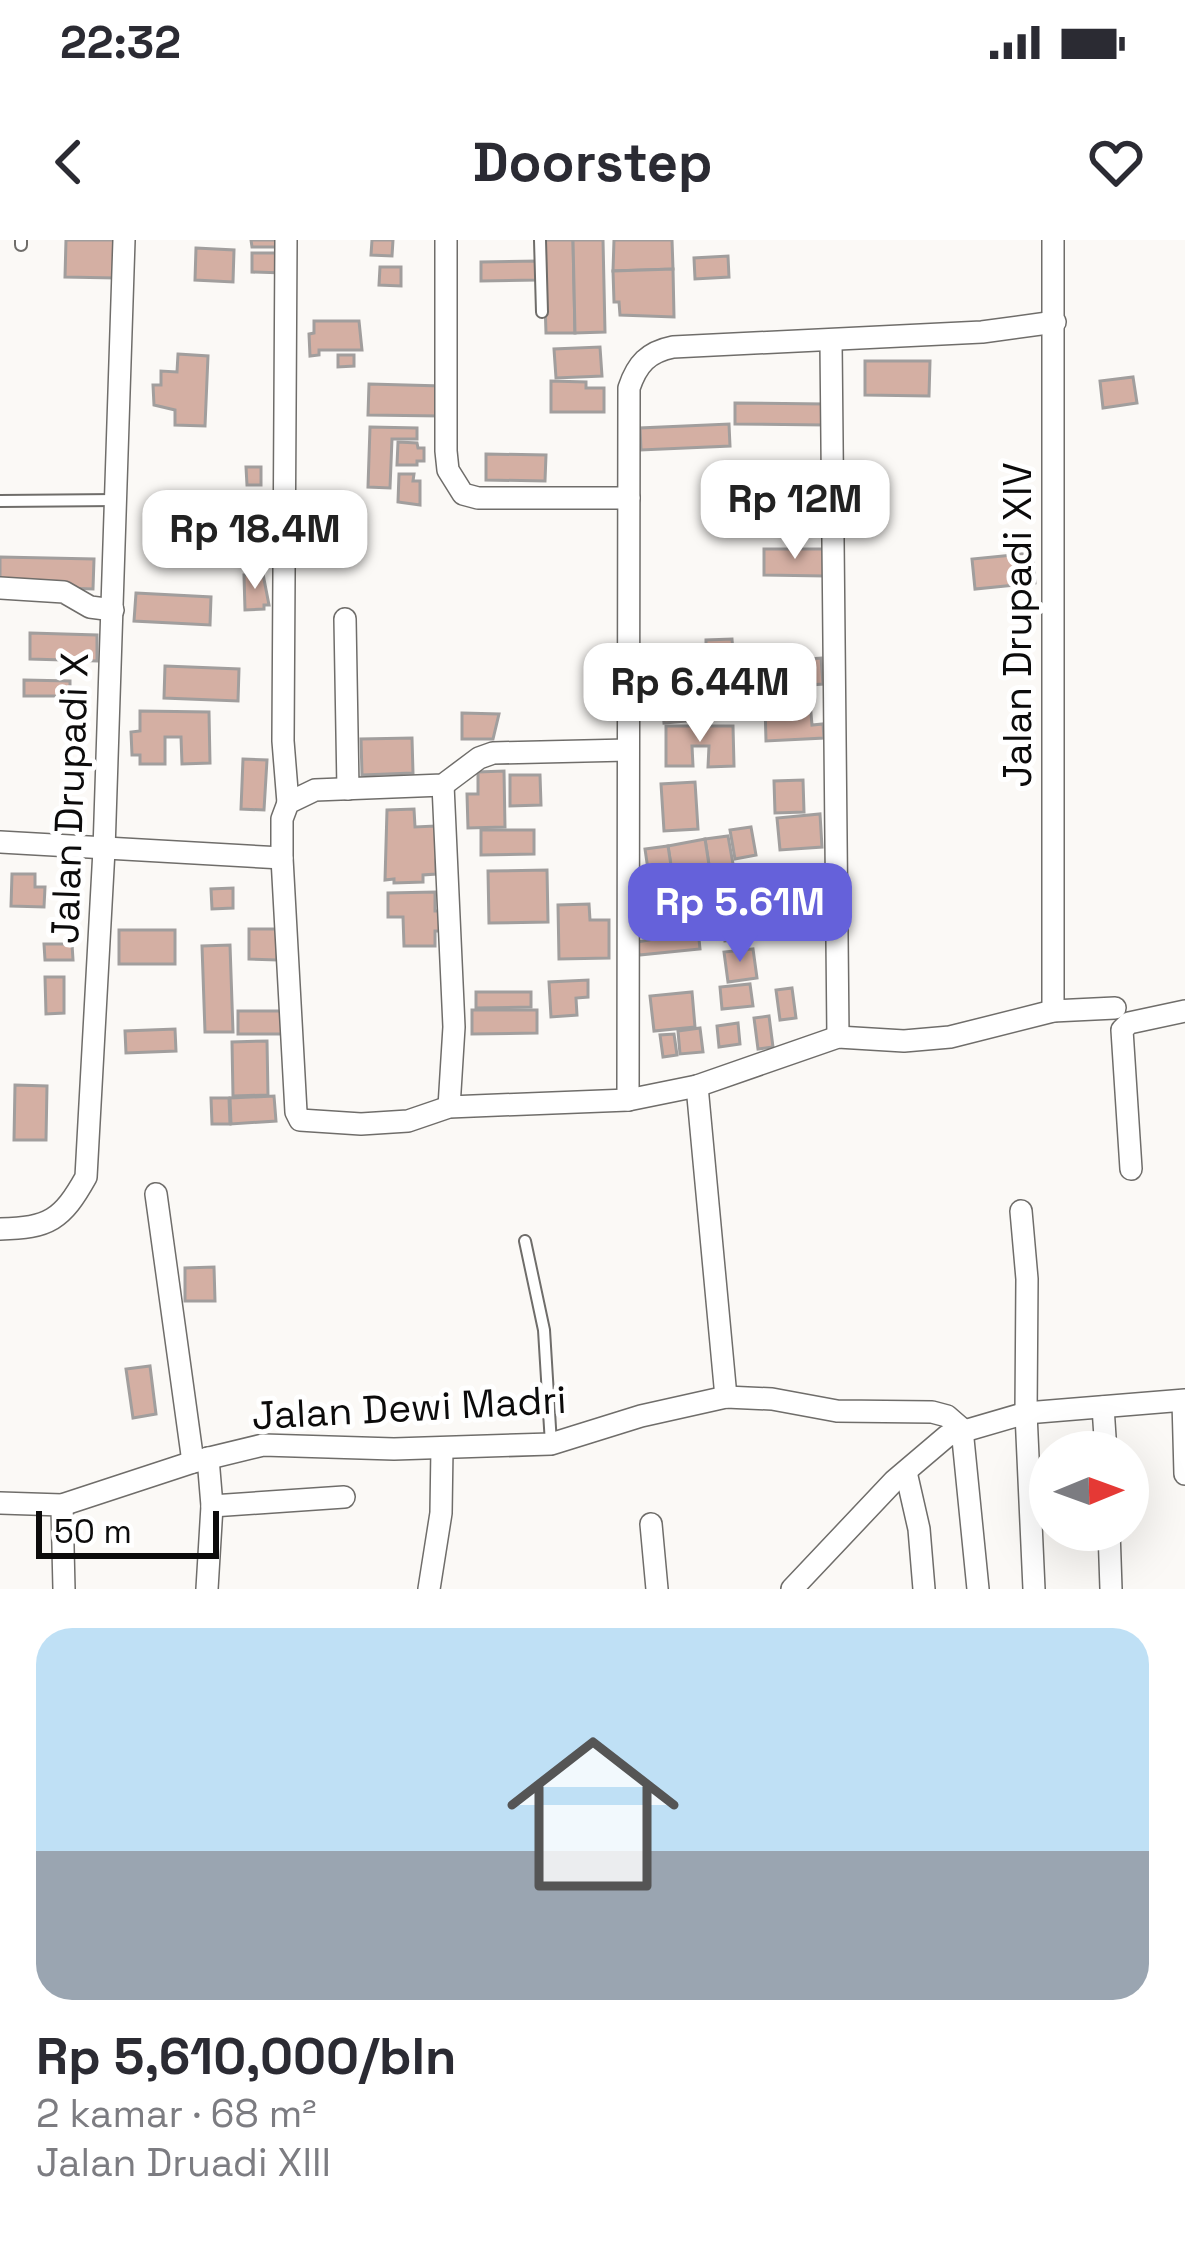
<!DOCTYPE html>
<html lang="id">
<head>
<meta charset="utf-8">
<style>
  body { margin:0; font-family:"Space Grotesk",sans-serif; background:#f2f2f3; color:#2b2b33; height:100vh; display:flex; flex-direction:column; font-size:45px; white-space:nowrap }
  * { box-sizing:border-box; margin:0 }
  p { font-size:39px; color:#7c7c81 }
  .icon { flex:none; width:66px; height:66px; fill:none; stroke:currentColor; stroke-width:2; stroke-linecap:round; stroke-linejoin:round }
  .map { position:relative; height:1349px; overflow:hidden }
  .side { display:flex; flex-direction:column; background:#fff; flex:1 }
  .side>* { flex:none }
  .needle { width:78px; rotate:89deg }
  .controls { position:absolute; left:1029px; top:1191px; display:grid; gap:24px }
  .controls a { display:grid; place-items:center; width:120px; height:120px; border-radius:50%; background:#fff; box-shadow:0 12px 48px #0002; font-size:60px }
  .scale { position:absolute; left:36px; bottom:30px; width:183px; box-sizing:border-box; padding-left:12px; border:6px solid #0c0b0b; border-top:0; font-size:33px; line-height:42px; white-space:nowrap; color:#0c0b0b; -webkit-text-stroke:9px #fff; paint-order:stroke }
  .price { position:absolute; translate:-50% -102px; padding:0 27px; border-radius:24px; background:#fff; color:#222; font-size:39px; line-height:78px; filter:drop-shadow(0 3px 6px #0008) }
  .price::after { content:''; position:absolute; left:50%; top:72px; width:36px; height:27px; margin-left:-18px; background:inherit; clip-path:polygon(0 0,100% 0,50% 100%) }
  .price.current { background:#6561da; color:#fff }
  ul { padding:0; list-style:none }
  li { display:grid; align-content:center; gap:24px; height:636px; padding:0 36px }
  li+li { border-top:3px solid #e1e1e2 }
  li span { display:grid; place-items:center; height:372px; border-radius:36px; color:#555 }
  li>.icon { margin-inline-start:auto }
  span .icon { width:216px; height:216px; fill:#fffc; stroke-width:1 }
  li b { font-size:51px }
  .status { display:flex; justify-content:space-between; align-items:center; height:84px; padding:0 60px; background:#fff; direction:ltr }
  .status svg { height:33px; fill:currentColor }
  header { display:flex; justify-content:space-between; align-items:center; height:156px; padding:0 36px; background:#fff; font-size:54px; font-weight:700 }
  .map>svg:first-child { display:block }
  .building { fill:#d4afa3; stroke:#a19e9d; stroke-width:3 }
  .lines { fill:none; stroke-linecap:round; stroke-linejoin:round }
  .lane-casing { stroke:#6f6d6a; stroke-width:14 }
  .street-casing { stroke:#6f6d6a; stroke-width:24 }
  .lane { stroke:#fff; stroke-width:10 }
  .street { stroke:#fff; stroke-width:21 }
  .labels { text-anchor:middle; stroke-width:10; stroke-linejoin:round; paint-order:stroke }
  .street-label { font-size:39px; fill:#0c0b0b; stroke:#fff }
</style>
</head>
<body>
<div class="status"><b>22:32</b><svg viewBox="0 0 49 12"><path d="M0 12V9h3v3zM5 12V6h3v6zM10 12V3h3v9zM15 12V0h3v12zM26 1h20v11H26zM47 4h2v5h-2z"/></svg></div>
<header><svg class="icon" aria-label="back" viewBox="0 0 24 24"><path d="M15 5l-7 7 7 7"/></svg>Doorstep<svg class="icon" aria-label="heart" viewBox="0 0 24 24"><path d="M12 20l-8-8c-3-5 5-10 8-4 3-6 11-1 8 4z"/></svg></header>
<div class="map">
<svg width="1185" height="1349" viewBox="0 0 1185 1349">
  <rect width="100%" height="100%" fill="#fbf9f6"/>
  <g class="building">
    <polygon points="66,0 117,0 115,38 65,37"/>
    <polygon points="251,0 282,0 282,7 252,7"/>
    <polygon points="372,0 393,0 392,16 371,15"/>
    <polygon points="543,0 573,0 575,93 546,93"/>
    <polygon points="573,0 603,0 605,92 575,93"/>
    <polygon points="614,0 672,0 673,29 613,31"/>
    <polygon points="196,8 234,10 233,42 195,40"/>
    <polygon points="252,13 284,13 284,33 252,32"/>
    <polygon points="728,16 729,37 695,39 694,18"/>
    <polygon points="537,21 537,40 481,41 481,22"/>
    <polygon points="380,27 401,27 401,46 379,45"/>
    <polygon points="673,29 674,77 620,75 619,62 614,62 613,31"/>
    <polygon points="314,81 359,81 362,110 319,110 319,115 310,116 309,94 314,93"/>
    <polygon points="600,107 602,136 556,138 554,109"/>
    <polygon points="178,114 208,116 205,186 175,185 175,170 154,165 153,145 161,145 161,131 177,132"/>
    <polygon points="338,115 354,115 354,126 338,127"/>
    <polygon points="865,121 930,121 929,156 865,155"/>
    <polygon points="1133,137 1137,163 1103,168 1100,141"/>
    <polygon points="551,141 586,142 586,148 604,148 604,172 551,172"/>
    <polygon points="369,144 442,146 441,176 368,175"/>
    <polygon points="735,163 825,164 825,185 735,184"/>
    <polygon points="729,184 730,206 641,210 640,188"/>
    <polygon points="370,187 417,188 417,199 392,199 390,248 368,247"/>
    <polygon points="398,202 417,203 418,208 424,208 424,221 417,221 417,225 397,225"/>
    <polygon points="486,214 546,215 545,241 486,240"/>
    <polygon points="246,227 261,227 261,245 247,245"/>
    <polygon points="399,234 414,234 413,241 420,241 420,265 398,262"/>
    <polygon points="232,252 233,287 200,288 200,275 189,275 189,259 200,258 200,253"/>
    <polygon points="764,309 825,309 825,336 764,335"/>
    <polygon points="1032,313 1035,343 975,349 972,319"/>
    <polygon points="0,317 94,319 93,349 0,346"/>
    <polygon points="263,334 269,365 264,365 264,369 245,370 244,335"/>
    <polygon points="136,353 211,357 210,385 134,381"/>
    <polygon points="30,393 97,395 97,421 30,419"/>
    <polygon points="732,399 733,412 706,413 706,400"/>
    <polygon points="694,405 695,425 657,427 656,406"/>
    <polygon points="821,418 823,444 810,445 811,456 777,459 776,453 742,456 740,424"/>
    <polygon points="733,424 738,477 709,479 707,456 685,457 687,481 664,483 660,430"/>
    <polygon points="165,426 239,429 238,461 164,458"/>
    <polygon points="24,440 70,441 70,456 24,456"/>
    <polygon points="810,462 812,485 823,484 824,498 766,501 765,465"/>
    <polygon points="140,471 209,472 210,523 182,524 181,497 165,497 165,524 140,524 140,515 132,515 131,492 140,491"/>
    <polygon points="462,473 499,474 493,499 462,499"/>
    <polygon points="666,486 733,486 734,526 708,527 709,506 692,506 693,526 666,526"/>
    <polygon points="412,498 413,533 362,535 361,499"/>
    <polygon points="243,519 267,520 264,570 241,569"/>
    <polygon points="504,531 505,587 468,588 467,554 478,554 478,532"/>
    <polygon points="510,535 540,535 541,565 510,566"/>
    <polygon points="803,540 804,572 775,573 774,541"/>
    <polygon points="695,542 698,589 664,591 661,544"/>
    <polygon points="414,569 415,587 435,586 443,620 436,620 436,634 423,635 423,642 394,643 394,639 385,640 387,570"/>
    <polygon points="820,574 822,607 780,610 777,578"/>
    <polygon points="751,587 756,615 735,619 730,590"/>
    <polygon points="481,590 534,590 534,614 481,615"/>
    <polygon points="728,596 735,635 711,638 705,599"/>
    <polygon points="705,599 711,638 674,645 668,606"/>
    <polygon points="668,606 674,645 651,650 645,609"/>
    <polygon points="547,630 548,682 489,683 488,631"/>
    <polygon points="12,634 35,634 35,647 45,647 44,667 11,666"/>
    <polygon points="233,648 233,668 212,669 211,649"/>
    <polygon points="803,651 808,669 768,679 764,661"/>
    <polygon points="435,652 435,671 445,671 445,691 435,691 435,706 404,706 403,677 388,677 388,653"/>
    <polygon points="589,664 590,680 609,680 609,718 559,719 558,665"/>
    <polygon points="747,664 750,699 725,701 724,682 713,683 711,667"/>
    <polygon points="697,679 700,709 639,715 637,702 649,700 648,684"/>
    <polygon points="249,689 278,689 277,720 249,719"/>
    <rect x="119" y="690" width="56" height="34"/>
    <polygon points="44,704 72,704 73,720 45,720"/>
    <polygon points="230,705 233,792 205,792 202,706"/>
    <polygon points="753,709 757,738 728,742 724,712"/>
    <polygon points="45,737 64,737 64,773 46,774"/>
    <polygon points="588,740 588,757 576,758 577,775 551,777 549,742"/>
    <polygon points="750,744 753,766 722,769 720,747"/>
    <polygon points="792,748 796,778 780,780 776,750"/>
    <polygon points="476,752 531,752 531,767 476,768"/>
    <polygon points="692,752 695,787 654,791 650,756"/>
    <polygon points="472,770 537,770 537,793 472,794"/>
    <rect x="238" y="771" width="47" height="23"/>
    <polygon points="769,776 773,807 758,809 754,778"/>
    <polygon points="738,783 740,804 719,807 717,786"/>
    <polygon points="700,788 703,812 680,814 678,791"/>
    <polygon points="175,789 176,811 126,813 125,791"/>
    <polygon points="674,794 677,815 663,817 660,795"/>
    <polygon points="267,801 268,855 233,856 232,802"/>
    <polygon points="15,845 47,846 46,900 14,900"/>
    <polygon points="274,856 276,881 231,884 230,858"/>
    <polygon points="211,858 229,858 230,884 212,884"/>
    <polygon points="214,1027 215,1061 185,1061 185,1028"/>
    <polygon points="150,1126 156,1174 133,1178 126,1129"/>
  </g>
  <g class="lines">
    <g class="lane-casing">
      <g id="lane">
        <polyline points="21,0 21,5"/>
        <polyline points="540,0 542,72"/>
        <polyline points="0,261 117,260"/>
        <polyline points="525,1001 544,1090 551,1204"/>
      </g>
    </g>
    <g class="street-casing">
      <g id="street">
        <polyline points="286,0 283,501 288,563"/>
        <polyline points="446,0 446,211 448,230 463,254 478,258 629,258"/>
        <polyline points="1053,0 1053,771"/>
        <polyline points="831,102 838,797"/>
        <polyline points="0,348 64,352 90,367 113,370"/>
        <polyline points="345,379 348,549"/>
        <polyline points="628,510 493,513 479,518 443,545 315,550 288,563 282,579 282,618 296,872 300,880 361,884 408,881 449,867 628,860 697,846 838,797 904,801 950,797 1053,771 1115,768"/>
        <polyline points="443,545 454,787 449,867"/>
        <polyline points="0,602 282,618"/>
        <polyline points="697,846 726,1157"/>
        <path d="M 628,860 L 629,148 C 637,124 648,112 673,107 L 982,92 L 1055,82"/>
        <polyline points="1131,929 1122,790 1129,783 1185,771"/>
        <polyline points="156,954 193,1222"/>
        <polyline points="1021,971 1027,1039 1026,1173 1034,1349"/>
        <path d="M 0,989 C 49,988 62,980 86,937 L 104,610 L 124,0"/>
        <polyline points="1183,1161 1185,1234"/>
        <polyline points="1103,1167 1106,1212"/>
        <polyline points="906,1232 919,1289 924,1349"/>
        <polyline points="0,1263 62,1265 193,1222 263,1205 394,1209 551,1204 641,1176 726,1157 772,1159 837,1171 932,1172 947,1176 962,1189 978,1349"/>
        <polyline points="62,1265 64,1349"/>
        <polyline points="212,1266 344,1257"/>
        <polyline points="651,1284 657,1349"/>
        <polyline points="1109,1290 1111,1349"/>
        <polyline points="207,1349 212,1266 208,1218"/>
        <polyline points="429,1349 441,1273 442,1208"/>
        <polyline points="792,1349 894,1241 947,1196 1026,1173 1185,1160"/>
      </g>
    </g>
    <use href="#lane" class="lane"/>
    <use href="#street" class="street"/>
  </g>
  <g class="labels">
    <g class="street-label">
      <text transform="translate(1017 385) rotate(-90)" y="14">Jalan Drupadi XIV</text>
      <text transform="translate(69 558) rotate(-88)" y="14">Jalan Drupadi X</text>
      <text transform="translate(409 1167) rotate(-3)" y="14">Jalan Dewi Madri</text>
    </g>
  </g>
</svg>
<div class="controls">
<a><svg class="needle" viewBox="-14 -14 28 28"><path d="M0-13l5 13h-10z" fill="#e53935"/><path d="M0 13l5-13h-10z" fill="#7c7c81"/></svg></a>
</div>
<div class="scale">50 m</div>
<b class="price" style="left:795px;top:322px">Rp 12M</b>
<b class="price" style="left:255px;top:352px">Rp 18.4M</b>
<b class="price" style="left:700px;top:505px">Rp 6.44M</b>
<b class="price current" style="left:740px;top:725px">Rp 5.61M</b>
</div>
<section class="side">
<ul>
<li><span style="background:linear-gradient(#bfe0f5 60%,#9aa5b1 0)"><svg class="icon" aria-label="home" viewBox="0 0 24 24"><path d="M3 11l9-7 9 7M6 9v11h12V9"/></svg></span><div><b>Rp 5,610,000/bln</b><p>2 kamar · 68 m²</p><p>Jalan Druadi XIII</p></div></li>
</ul>
</section>
</body>
</html>
